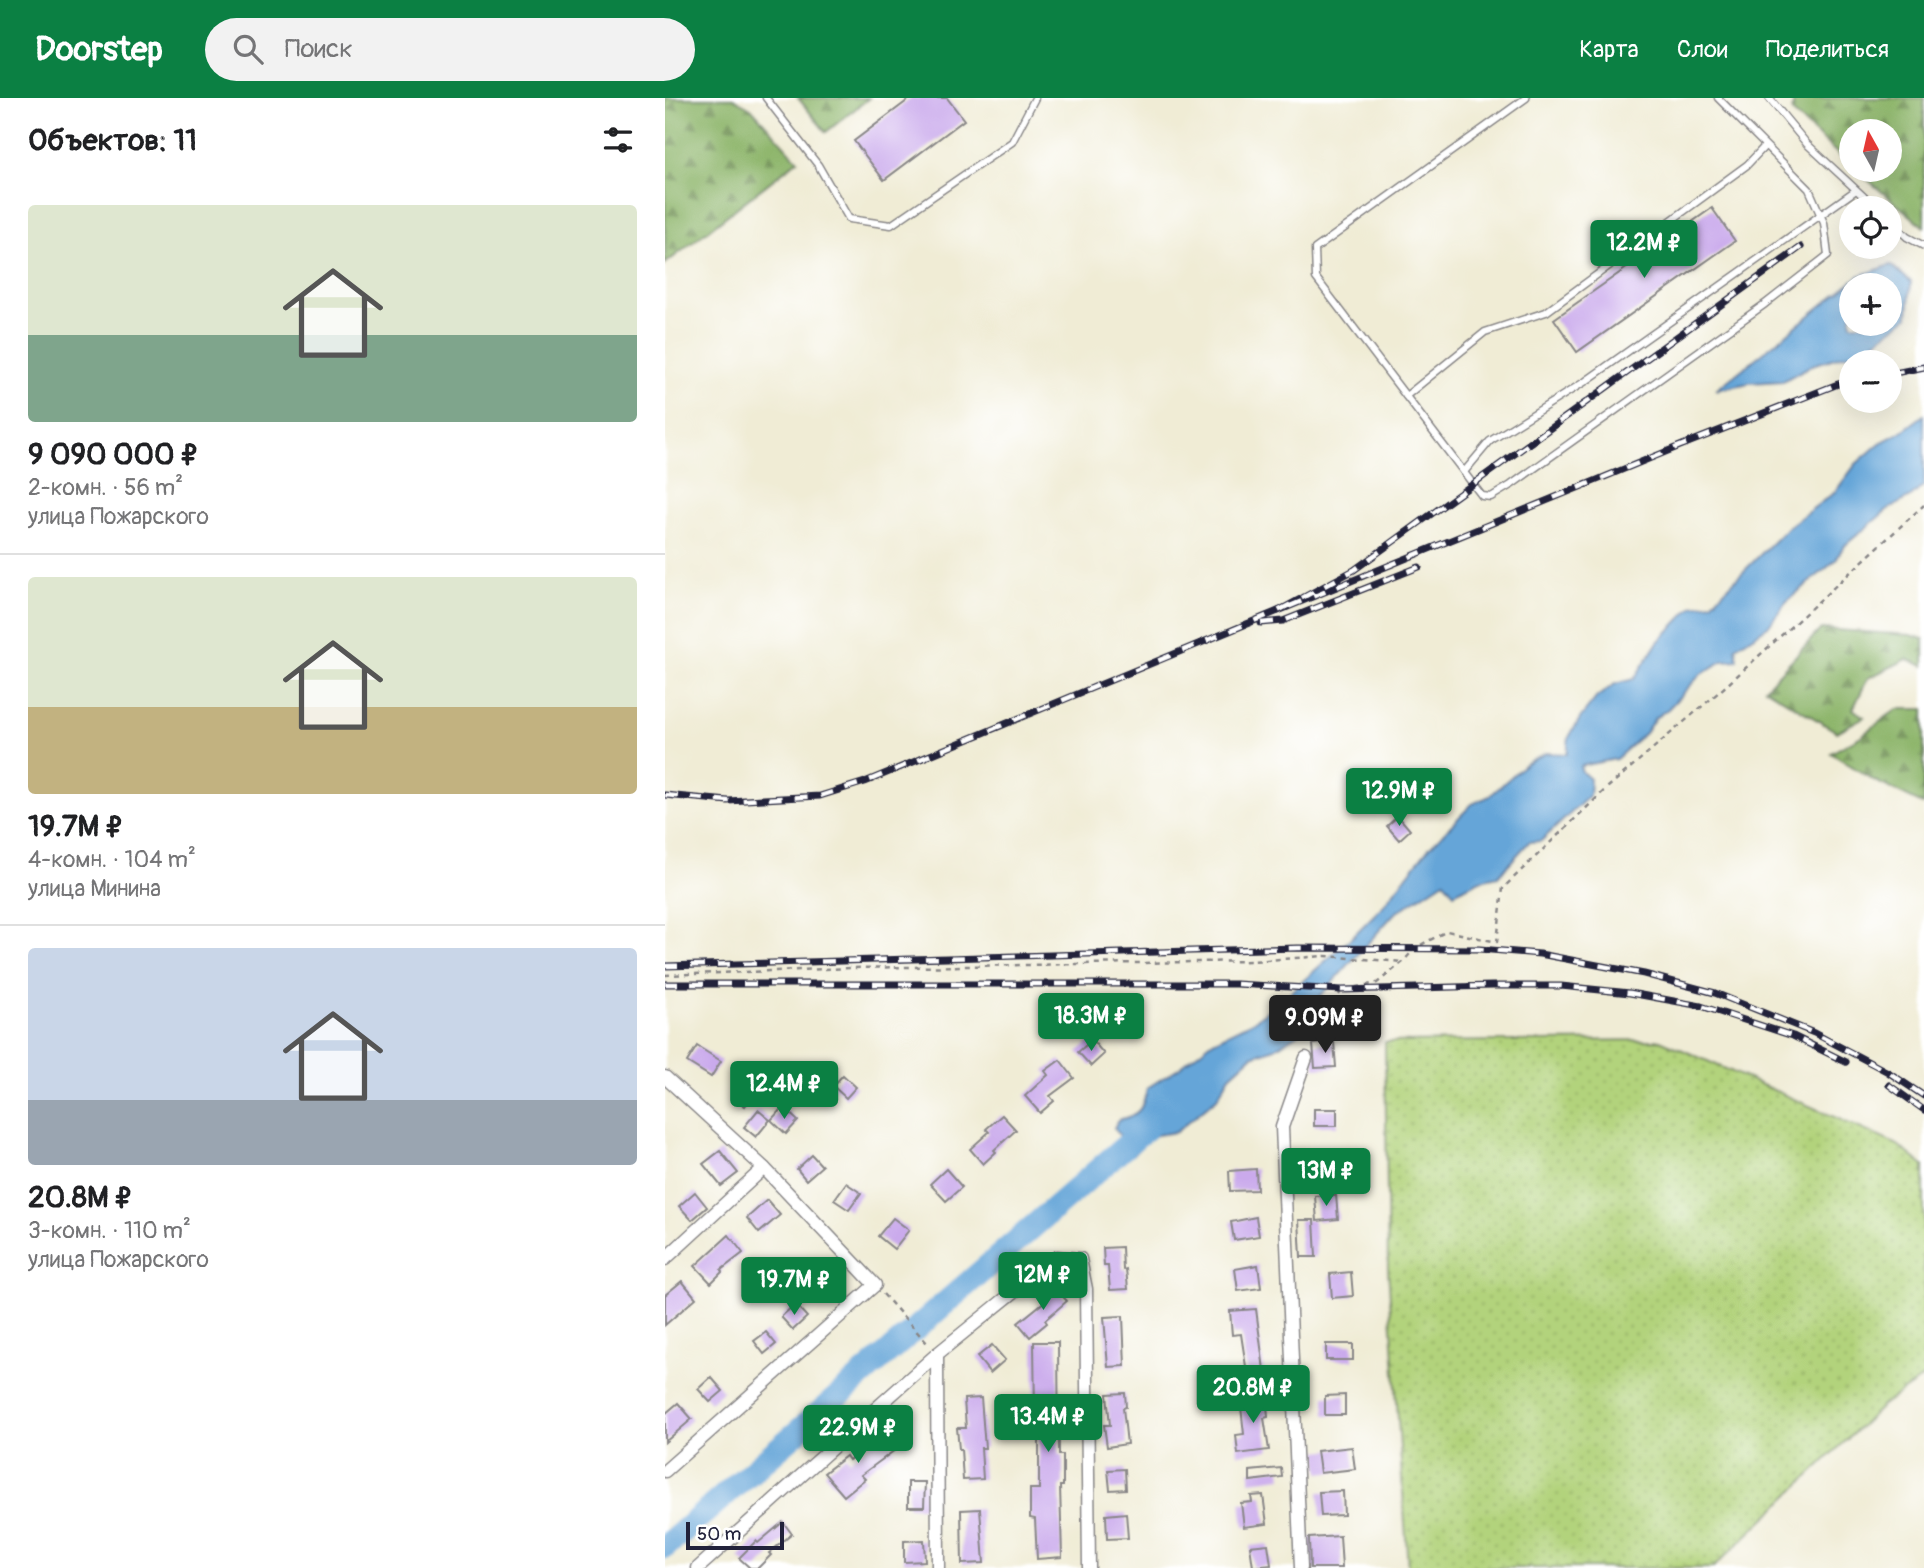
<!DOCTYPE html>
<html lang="ru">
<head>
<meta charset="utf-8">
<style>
  body { margin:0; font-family:Pangolin,sans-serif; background:#f2f2f2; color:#202124; height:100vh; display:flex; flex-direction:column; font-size:26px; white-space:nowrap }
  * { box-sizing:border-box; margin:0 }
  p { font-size:23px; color:#757577 }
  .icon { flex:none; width:38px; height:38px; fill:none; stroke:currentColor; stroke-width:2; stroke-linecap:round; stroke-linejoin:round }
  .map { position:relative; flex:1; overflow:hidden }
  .details { display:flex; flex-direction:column; background:#fff; width:665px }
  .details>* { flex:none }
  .needle { width:46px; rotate:352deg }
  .fabs { position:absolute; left:1174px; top:21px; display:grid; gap:14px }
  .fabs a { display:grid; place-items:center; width:63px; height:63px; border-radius:50%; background:#fff; box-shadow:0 7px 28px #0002; font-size:35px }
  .scale { position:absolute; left:21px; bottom:18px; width:98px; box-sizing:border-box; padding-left:7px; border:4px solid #22223b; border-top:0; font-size:19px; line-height:24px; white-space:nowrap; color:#22223b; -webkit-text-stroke:5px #fff; paint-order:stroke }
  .price { position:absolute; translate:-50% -60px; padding:0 16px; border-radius:7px; background:#0b8043; color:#fff; font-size:23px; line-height:46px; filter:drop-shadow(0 2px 4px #0008) }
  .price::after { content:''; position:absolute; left:50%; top:42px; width:21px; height:16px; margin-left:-10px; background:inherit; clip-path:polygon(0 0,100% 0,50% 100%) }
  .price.current { background:#222; color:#fff }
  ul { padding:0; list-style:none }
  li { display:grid; align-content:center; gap:14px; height:371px; padding:0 28px }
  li+li { border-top:2px solid #e0e0e0 }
  li span { display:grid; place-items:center; height:217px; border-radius:7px; color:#555 }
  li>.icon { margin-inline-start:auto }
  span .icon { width:126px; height:126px; fill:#fffc; stroke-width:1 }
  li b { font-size:30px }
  h2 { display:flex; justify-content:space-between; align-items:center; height:84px; padding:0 28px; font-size:30px }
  header { display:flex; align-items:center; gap:42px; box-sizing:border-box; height:98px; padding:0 35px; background:#0b8043; color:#fff }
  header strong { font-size:33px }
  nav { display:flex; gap:38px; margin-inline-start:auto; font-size:24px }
  .search { width:490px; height:63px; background:#f2f2f2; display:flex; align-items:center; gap:18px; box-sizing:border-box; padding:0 24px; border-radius:38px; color:#757577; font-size:26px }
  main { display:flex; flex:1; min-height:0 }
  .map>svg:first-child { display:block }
  .grass { fill:url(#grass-dots); stroke:#6a7a5b; stroke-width:2 }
  .forest { fill:url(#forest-firs); stroke:#586c53; stroke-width:2 }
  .water { fill:#65a5d8; stroke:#44648a; stroke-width:2; fill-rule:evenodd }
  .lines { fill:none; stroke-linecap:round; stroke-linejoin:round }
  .river { stroke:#65a5d8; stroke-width:24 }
  .building { fill:#caaaec }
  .lane-casing { stroke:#898788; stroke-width:9 }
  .street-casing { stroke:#898788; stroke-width:15 }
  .path { stroke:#898788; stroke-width:2.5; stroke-dasharray:5 5; stroke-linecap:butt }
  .lane { stroke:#fff; stroke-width:6 }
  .street { stroke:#fff; stroke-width:12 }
  .rail-casing { stroke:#22223b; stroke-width:7 }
  .rail { stroke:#fff; stroke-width:4.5; stroke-dasharray:13; stroke-linecap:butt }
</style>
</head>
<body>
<header>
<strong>Doorstep</strong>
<div class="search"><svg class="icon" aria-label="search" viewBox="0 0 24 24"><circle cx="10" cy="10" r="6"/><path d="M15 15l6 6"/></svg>Поиск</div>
<nav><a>Карта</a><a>Слои</a><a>Поделиться</a></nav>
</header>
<main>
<section class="details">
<h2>Объектов: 11<svg class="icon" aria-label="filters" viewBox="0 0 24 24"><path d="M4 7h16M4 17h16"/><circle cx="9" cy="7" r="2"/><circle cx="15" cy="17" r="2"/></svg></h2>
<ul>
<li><span style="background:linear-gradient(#dfe7d0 60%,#7fa58c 0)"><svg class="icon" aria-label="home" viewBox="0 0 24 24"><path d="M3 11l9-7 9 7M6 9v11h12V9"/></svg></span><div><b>9 090 000 ₽</b><p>2-комн. · 56 m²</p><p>улица Пожарского</p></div></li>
<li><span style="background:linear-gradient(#dfe7d0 60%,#c2b280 0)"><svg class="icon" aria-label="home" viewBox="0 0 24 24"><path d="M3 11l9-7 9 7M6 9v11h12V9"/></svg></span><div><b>19.7M ₽</b><p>4-комн. · 104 m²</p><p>улица Минина</p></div></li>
<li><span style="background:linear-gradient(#c9d6e8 70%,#9aa5b1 0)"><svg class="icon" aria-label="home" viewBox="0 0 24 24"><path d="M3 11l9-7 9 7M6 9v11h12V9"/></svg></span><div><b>20.8M ₽</b><p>3-комн. · 110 m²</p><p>улица Пожарского</p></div></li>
</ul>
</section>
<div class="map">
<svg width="1259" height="1470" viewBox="0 0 1259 1470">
  <defs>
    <pattern id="grass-dots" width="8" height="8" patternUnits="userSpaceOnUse" patternTransform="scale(1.75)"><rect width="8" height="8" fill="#b2d37b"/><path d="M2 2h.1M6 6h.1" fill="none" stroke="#99b56b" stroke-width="1.8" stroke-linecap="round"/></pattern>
    <pattern id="forest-firs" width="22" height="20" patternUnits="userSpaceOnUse" patternTransform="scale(1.75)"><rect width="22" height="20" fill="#8db56b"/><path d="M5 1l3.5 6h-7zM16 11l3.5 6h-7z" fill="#739359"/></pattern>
  </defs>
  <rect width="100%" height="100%" fill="#fff"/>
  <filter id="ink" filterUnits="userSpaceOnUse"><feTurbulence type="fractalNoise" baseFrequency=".0143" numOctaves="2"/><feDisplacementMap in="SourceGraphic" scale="14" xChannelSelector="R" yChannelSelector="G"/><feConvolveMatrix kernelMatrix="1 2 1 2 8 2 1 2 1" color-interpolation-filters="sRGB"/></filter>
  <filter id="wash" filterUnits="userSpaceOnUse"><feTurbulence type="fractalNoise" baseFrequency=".00686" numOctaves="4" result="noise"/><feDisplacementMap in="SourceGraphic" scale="28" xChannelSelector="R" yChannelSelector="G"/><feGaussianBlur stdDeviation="1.57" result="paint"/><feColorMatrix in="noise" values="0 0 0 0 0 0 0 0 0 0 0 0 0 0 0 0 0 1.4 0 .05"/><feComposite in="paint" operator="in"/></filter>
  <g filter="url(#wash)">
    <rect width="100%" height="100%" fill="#f0ecd5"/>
    <polygon class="grass" points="995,942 1233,1047 1259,1068 1259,1279 1219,1306 1048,1470 743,1470 723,1171 720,944"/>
    <g class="forest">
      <polygon points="0,0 68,0 86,10 133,62 0,166"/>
      <polygon points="133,0 204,0 161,34"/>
      <polygon points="1129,0 1259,0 1259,129 1191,72 1225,72 1225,33 1186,33 1186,68 1127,14"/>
      <polygon points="1156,531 1246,537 1259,541 1259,568 1242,561 1203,580 1188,611 1199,619 1172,634 1100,590"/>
      <polygon points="1232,611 1259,611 1259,707 1210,683 1166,655 1196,638"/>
    </g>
    <g class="water">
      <path d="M 1226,167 L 1246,184 L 1243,219 L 1200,251 L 1147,267 L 1118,283 L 1084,285 L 1051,292 L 1194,178 ZM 1186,187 L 1225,187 L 1225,226 L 1186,226 Z"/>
      <path d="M 1259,317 L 1259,387 L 1247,398 L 1222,412 L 1178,449 L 1171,462 L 1121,504 L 1103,528 L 1071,549 L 1073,562 L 1058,563 L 1036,576 L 1003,611 L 990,620 L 980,635 L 951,661 L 915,668 L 917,674 L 925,681 L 924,698 L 876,743 L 864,744 L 833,778 L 815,782 L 789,795 L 779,783 L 729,816 L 649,905 L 637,933 L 610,950 L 587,958 L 565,978 L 552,1000 L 511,1034 L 485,1038 L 469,1056 L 449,1030 L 453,1022 C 475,1017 478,1011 482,990 L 515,969 L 548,943 L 587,924 L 617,902 L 686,840 L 716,810 L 763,751 L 807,706 L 825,698 L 861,665 L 881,655 L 902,656 L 904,639 L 916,619 L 932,599 L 950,586 L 969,581 L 993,544 L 1028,508 L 1047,505 L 1123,429 L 1170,394 L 1191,366 L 1215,345 L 1236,334 Z"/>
    </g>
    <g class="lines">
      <polyline class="river" points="0,1449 487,1025"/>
    </g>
    <g id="blocks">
      <g class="building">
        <polygon points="246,0 282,0 299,22 219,82 189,43"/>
        <polygon points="1047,110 1070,143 912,254 889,221"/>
        <polygon points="733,718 745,732 734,742 722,728"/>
        <polygon points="427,942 439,956 426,968 413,954"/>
        <polygon points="669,944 671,969 650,970 648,946"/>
        <polygon points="32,948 56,963 46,979 22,964"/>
        <polygon points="395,962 409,980 385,998 389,1003 375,1015 360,998 383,977 380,973"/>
        <polygon points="178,977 191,989 181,1000 168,988"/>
        <polygon points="80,981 93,990 80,1008 67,999"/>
        <polygon points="118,1009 133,1023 121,1036 106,1022"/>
        <rect x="649" y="1011" width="23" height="17"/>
        <polygon points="93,1012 105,1022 91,1039 79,1029"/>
        <polygon points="337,1017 351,1032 329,1052 331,1054 318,1066 305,1051 324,1034 321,1031"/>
        <polygon points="55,1053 73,1075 56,1088 38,1066"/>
        <polygon points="147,1057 157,1068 141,1082 132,1071"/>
        <polygon points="281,1071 297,1089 281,1103 265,1086"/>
        <polygon points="591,1071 592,1092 565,1093 564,1073"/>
        <polygon points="181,1085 196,1095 184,1112 169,1102"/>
        <polygon points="30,1094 42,1109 27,1122 14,1108"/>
        <polygon points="671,1097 673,1121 652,1123 650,1098"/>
        <polygon points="102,1102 115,1117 94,1135 82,1120"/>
        <polygon points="591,1119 594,1138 569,1142 566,1124"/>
        <polygon points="228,1120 244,1132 229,1151 213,1138"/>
        <polygon points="634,1122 649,1122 651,1159 636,1159"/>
        <polygon points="64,1137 78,1155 56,1172 57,1174 46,1185 30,1168"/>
        <polygon points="457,1149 458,1172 461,1171 463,1191 445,1192 443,1168 439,1168 438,1150"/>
        <polygon points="593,1167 596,1190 573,1193 570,1171"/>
        <polygon points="166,1172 177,1185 155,1204 144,1191"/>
        <polygon points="686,1174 688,1198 667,1200 665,1176"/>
        <polygon points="17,1183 31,1200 0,1227 0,1197"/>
        <polygon points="388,1188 402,1203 380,1222 382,1225 365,1239 353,1225 380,1203 377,1199"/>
        <polygon points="130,1206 142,1219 128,1232 116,1219"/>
        <polygon points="591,1211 599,1272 582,1275 576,1236 567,1237 565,1213"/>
        <polygon points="458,1218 460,1268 443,1269 439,1219"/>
        <polygon points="101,1234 111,1246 99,1256 89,1243"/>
        <polygon points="369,1244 393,1244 394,1357 398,1357 398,1388 395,1388 397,1459 372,1461 370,1421 365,1420 365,1391 374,1391 374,1315 370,1315"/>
        <rect x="661" y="1246" width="27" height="16"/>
        <polygon points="327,1247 340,1262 325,1275 312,1259"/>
        <polygon points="46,1279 58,1293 45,1304 33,1291"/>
        <polygon points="460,1295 461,1309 458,1310 462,1346 442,1349 439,1327 445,1327 442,1296"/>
        <polygon points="601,1297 603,1319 599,1320 604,1352 573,1356 571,1337 579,1336 575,1300"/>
        <polygon points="680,1297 680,1317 660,1317 660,1298"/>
        <polygon points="316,1300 320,1350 316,1350 318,1381 298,1382 296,1351 294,1351 292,1330 301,1330 299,1301"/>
        <polygon points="13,1305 27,1321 0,1344 0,1316"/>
        <polygon points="219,1336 230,1352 196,1377 200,1381 179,1398 159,1375 181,1358 184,1362"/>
        <polygon points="687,1349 690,1371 655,1375 652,1353"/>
        <polygon points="616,1370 617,1379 585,1383 585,1373"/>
        <polygon points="460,1371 461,1391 445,1392 443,1372"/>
        <polygon points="243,1384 260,1384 259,1409 243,1409"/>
        <polygon points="678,1393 679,1417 656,1418 654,1394"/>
        <polygon points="598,1397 602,1426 579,1429 576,1405 587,1404 586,1398"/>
        <polygon points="315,1411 319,1465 297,1466 296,1412"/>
        <polygon points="461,1415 463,1440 442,1441 441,1417"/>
        <polygon points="118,1424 127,1436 104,1455 106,1457 93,1470 85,1470 74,1460 91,1443 93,1445"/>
        <polygon points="675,1438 677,1470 645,1470 644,1440"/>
        <polygon points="259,1442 260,1463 239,1464 239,1443"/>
        <polygon points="603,1446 606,1467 588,1469 585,1448"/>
      </g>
    </g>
  </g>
  <g filter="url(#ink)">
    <use href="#blocks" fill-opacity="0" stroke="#898788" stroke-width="2"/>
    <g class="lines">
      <g class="lane-casing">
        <g id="lane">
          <polyline points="101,0 153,67 184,121 226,127 347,44 370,0"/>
          <polyline points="861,0 650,151 651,180 817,398 826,399 846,387 1100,206 1163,157 1159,125 1144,91 1053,0"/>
          <polyline points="1104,0 1142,46 1211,110"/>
          <polyline points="1225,123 1242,139 1259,148"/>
          <polyline points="741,298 820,234 881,214 1082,67 1099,49"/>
          <polyline points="799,374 825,343 921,283 1191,92"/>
        </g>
      </g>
      <g class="street-casing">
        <g id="street">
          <polyline points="0,979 99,1070 210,1187 0,1373"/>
          <polyline points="0,1161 99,1070"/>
          <polyline points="272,1256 273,1470"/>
          <polyline points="33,1470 272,1256 392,1159 415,1161 421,1191 424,1470"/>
          <polyline points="636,1470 617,1029 641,960"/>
        </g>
      </g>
      <g class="path">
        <polyline points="0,877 187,870 587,863 660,858 738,864"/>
        <polyline points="648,927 665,910 677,892 712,885 738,864 750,850 782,833 832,844 838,790 943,689 1062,587 1259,407"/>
        <polyline points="218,1196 263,1246"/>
      </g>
      <use href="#lane" class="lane"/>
      <use href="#street" class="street"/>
      <g class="rail-casing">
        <g id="rail">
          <polyline points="1136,149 689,472 613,513 1015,348 1173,286 1186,284"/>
          <polyline points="1225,276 1259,269"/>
          <polyline points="596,525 618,523 754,469"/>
          <polyline points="0,697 63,703 155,698 200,684 613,513"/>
          <polyline points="0,868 633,850 814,851 875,856 979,876 1050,895 1149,935 1223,974 1259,998"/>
          <polyline points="0,886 571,886 677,892 827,888 896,888 965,895 1036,908 1128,938 1181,964"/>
          <polyline points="1224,987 1259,1012"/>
        </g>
      </g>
      <use href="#rail" class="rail"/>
    </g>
  </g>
</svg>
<div class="fabs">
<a><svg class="needle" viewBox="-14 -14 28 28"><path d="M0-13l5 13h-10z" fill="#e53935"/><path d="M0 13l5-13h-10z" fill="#757577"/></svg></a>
<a><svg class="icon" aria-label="locate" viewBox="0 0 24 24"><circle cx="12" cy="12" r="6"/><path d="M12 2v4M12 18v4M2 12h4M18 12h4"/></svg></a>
<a>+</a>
<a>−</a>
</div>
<div class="scale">50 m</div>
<b class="price" style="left:979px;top:182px">12.2M ₽</b>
<b class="price" style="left:734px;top:730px">12.9M ₽</b>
<b class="price" style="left:426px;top:955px">18.3M ₽</b>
<b class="price current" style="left:660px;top:957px">9.09M ₽</b>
<b class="price" style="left:119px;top:1023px">12.4M ₽</b>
<b class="price" style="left:661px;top:1110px">13M ₽</b>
<b class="price" style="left:378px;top:1214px">12M ₽</b>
<b class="price" style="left:129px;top:1219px">19.7M ₽</b>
<b class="price" style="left:588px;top:1327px">20.8M ₽</b>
<b class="price" style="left:383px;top:1356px">13.4M ₽</b>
<b class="price" style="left:193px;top:1367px">22.9M ₽</b>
</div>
</main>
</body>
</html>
